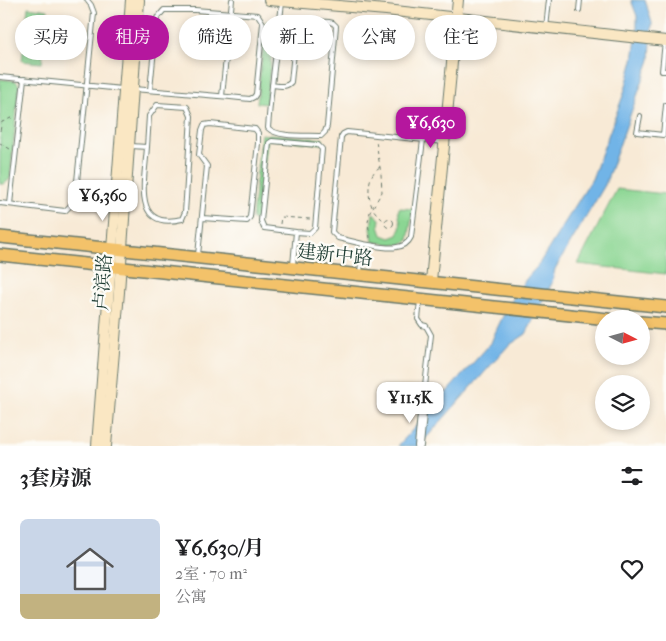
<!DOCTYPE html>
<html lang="zh">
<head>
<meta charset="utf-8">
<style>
  body { margin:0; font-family:"IM FELL French Canon","Noto Serif SC",serif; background:#f6f6f6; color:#202124; height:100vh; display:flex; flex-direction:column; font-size:19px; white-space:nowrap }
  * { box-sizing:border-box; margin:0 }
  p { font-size:16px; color:#757577 }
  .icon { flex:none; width:28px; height:28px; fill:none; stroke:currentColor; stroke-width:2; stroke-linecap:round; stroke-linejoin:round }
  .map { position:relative; height:446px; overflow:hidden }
  .sheet { display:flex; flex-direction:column; background:#fff; flex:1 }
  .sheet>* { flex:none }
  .hud { position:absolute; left:15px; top:15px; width:636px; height:45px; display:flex; gap:10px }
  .needle { width:32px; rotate:96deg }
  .fabs { position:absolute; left:595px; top:310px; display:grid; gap:10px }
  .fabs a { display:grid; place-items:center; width:55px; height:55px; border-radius:50%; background:#fff; box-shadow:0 2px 8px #0003; font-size:25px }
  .price { position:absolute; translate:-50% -42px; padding:0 11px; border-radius:10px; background:#fff; color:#222; font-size:16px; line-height:32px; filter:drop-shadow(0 1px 2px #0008) }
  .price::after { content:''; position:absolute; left:50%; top:30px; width:15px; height:11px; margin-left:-8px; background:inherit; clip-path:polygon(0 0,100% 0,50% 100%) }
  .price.current { background:#b5179e; color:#fff }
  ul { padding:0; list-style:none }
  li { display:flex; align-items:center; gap:15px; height:125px; padding:0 20px }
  li span { display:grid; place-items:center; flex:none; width:140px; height:100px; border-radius:8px; color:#555 }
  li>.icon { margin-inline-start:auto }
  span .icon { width:60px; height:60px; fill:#fffc; stroke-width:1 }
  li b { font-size:21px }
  h2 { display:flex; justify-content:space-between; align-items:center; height:60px; padding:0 20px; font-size:21px }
  .tag { padding:0 18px; border-radius:22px; background:#fff; box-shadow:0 2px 8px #0003; font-size:18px; line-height:45px }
  .tag.current { background:#b5179e; color:#fff }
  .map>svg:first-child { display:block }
  .green { fill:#8bd693; stroke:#558a64 }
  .water { fill:#71b4e7; stroke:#48788e }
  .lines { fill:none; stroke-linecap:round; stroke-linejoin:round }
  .lane-casing { stroke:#6b7a6d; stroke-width:6 }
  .street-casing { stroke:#6b7a6d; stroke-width:10 }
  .secondary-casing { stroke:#6b7a6d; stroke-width:12 }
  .primary-casing { stroke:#6b7a6d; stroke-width:14 }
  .path { stroke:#6b7a6d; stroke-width:1; stroke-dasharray:4 4; stroke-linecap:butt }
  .lane { stroke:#fff; stroke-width:4 }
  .street { stroke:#fff; stroke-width:8 }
  .secondary { stroke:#fae7c3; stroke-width:10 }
  .primary { stroke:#f3c26a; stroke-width:11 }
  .labels { text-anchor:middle; stroke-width:4.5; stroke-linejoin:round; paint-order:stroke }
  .street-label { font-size:19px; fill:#1f3d34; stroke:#fdfcf7 }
</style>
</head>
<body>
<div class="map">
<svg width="666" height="446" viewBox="0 0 666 446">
  <rect width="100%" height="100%" fill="#fdfcf7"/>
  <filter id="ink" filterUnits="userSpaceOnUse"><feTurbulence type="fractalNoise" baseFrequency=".02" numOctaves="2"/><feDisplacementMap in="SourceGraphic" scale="10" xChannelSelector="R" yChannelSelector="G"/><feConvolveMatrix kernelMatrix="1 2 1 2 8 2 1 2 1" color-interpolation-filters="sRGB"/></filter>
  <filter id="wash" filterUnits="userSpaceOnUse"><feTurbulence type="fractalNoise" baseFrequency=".0096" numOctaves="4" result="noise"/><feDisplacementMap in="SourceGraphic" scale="20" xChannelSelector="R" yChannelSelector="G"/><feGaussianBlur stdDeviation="1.12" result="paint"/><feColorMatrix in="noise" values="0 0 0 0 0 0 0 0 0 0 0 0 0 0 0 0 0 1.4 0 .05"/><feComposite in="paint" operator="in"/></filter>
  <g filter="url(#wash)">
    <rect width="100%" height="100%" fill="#f8ead6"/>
    <g class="green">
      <polygon points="28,7 48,10 42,63 22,61"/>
      <polygon points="266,21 275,22 266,104 257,103"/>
      <polygon points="0,79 16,81 19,85 10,179 4,184 0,184"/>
      <polygon points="261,134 268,135 258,220 252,219"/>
      <polygon points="269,134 323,139 323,144 268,139"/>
      <polygon points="617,189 666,194 666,274 578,264"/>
      <path d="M 399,208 L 413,209 L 408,241 L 399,245 L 373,242 L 371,227 L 373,213 L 380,219 L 379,226 L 382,235 L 390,238 L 398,235 C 404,222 397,219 399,208 Z"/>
    </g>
    <path class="water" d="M 631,0 L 645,0 L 652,23 L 650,60 L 605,185 L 555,269 L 552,283 L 526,334 L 508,346 L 419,446 L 398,446 L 491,343 C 500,319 519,284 537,267 L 592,179 L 624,93 L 633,60 L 637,32 L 637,16 Z"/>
  </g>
  <g filter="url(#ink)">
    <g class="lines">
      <g class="lane-casing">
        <g id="lane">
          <polyline points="579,10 580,0"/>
          <path d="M 280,19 L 329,22 L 333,23 L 336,26 L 327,126 L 325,132 L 321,136 C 307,135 278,138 268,128 C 271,87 277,45 282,3"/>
          <polyline points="546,28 549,0"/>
          <polyline points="665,41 662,71 666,71"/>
          <polyline points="0,77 122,89"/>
          <path d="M 272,85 C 279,86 286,88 291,82 L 294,52 L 289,46 L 277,45"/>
          <path d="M 133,89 C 172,92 211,95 250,99 L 254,97 L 256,94 L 263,23 L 258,15 L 195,10 L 164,10 L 157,18 L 150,90"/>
          <polyline points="222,96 232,0"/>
          <polyline points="640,116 637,132 663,135 666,105"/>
          <path d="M 131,146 L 147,147 C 145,179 131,231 182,219 L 185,212 L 186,198 L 191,116 L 187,107 L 157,105 L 149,116 L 147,147"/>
          <polyline points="0,203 65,211 75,201 94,13 91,5 87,0"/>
          <polyline points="10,204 24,79"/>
          <path d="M 363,244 C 378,246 404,254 411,237 L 423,140"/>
          <polyline points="198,255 207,166 199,155 202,130 204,125 210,124 255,129 258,133 258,143 250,217 247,221 202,218"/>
          <polyline points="293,265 296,232 264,228 261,221 269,143 272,141 318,145 322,149 315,228 310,233 296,232"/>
          <polyline points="360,273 363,244 338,238 332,232 341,137 343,134 347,132 444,142"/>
          <polyline points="420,301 418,319 422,325 426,326 431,335 423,403"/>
        </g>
      </g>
      <g class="street-casing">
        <polyline id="street" points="419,446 423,403"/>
      </g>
      <g class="secondary-casing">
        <g id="secondary">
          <polyline points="269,0 386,10 666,41"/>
          <polyline points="431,281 458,0"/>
          <polyline points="97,446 131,0"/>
          <polyline points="106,446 119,292 139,0"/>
        </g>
      </g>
      <g class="primary-casing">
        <g id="primary">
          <polyline points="0,237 666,307"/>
          <polyline points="0,255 608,319"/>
          <polyline points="641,322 666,324"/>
        </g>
      </g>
      <g class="path">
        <polyline points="0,131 2,122 11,118 14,118"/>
        <polyline points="0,143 10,149"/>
        <path d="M 380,167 C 367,174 367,194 372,207 C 374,212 381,218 385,222"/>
        <circle cx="389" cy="223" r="4.5"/>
        <polyline points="280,224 281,217 310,219"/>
        <polyline points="370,238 368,222 370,212 382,192 381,174 376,141"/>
      </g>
      <use href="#lane" class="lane"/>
      <use href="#street" class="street"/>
      <use href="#secondary" class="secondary"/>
      <use href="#primary" class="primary"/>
    </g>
  </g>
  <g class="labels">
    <g class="street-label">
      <text transform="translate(335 254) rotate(6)" y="7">建新中路</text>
      <text transform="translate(102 282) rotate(-86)" y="7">卢滨路</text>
    </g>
  </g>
</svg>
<div class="fabs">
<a><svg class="needle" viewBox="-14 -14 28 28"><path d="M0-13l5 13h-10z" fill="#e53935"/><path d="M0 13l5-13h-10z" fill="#757577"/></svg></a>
<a><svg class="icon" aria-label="layers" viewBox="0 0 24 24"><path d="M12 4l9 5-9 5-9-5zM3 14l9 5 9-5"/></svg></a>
</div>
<b class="price current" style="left:431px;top:149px">¥6,630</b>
<b class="price" style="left:103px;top:222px">¥6,360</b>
<b class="price" style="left:410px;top:424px">¥11.5K</b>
<div class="hud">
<a class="tag">买房</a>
<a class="tag current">租房</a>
<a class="tag">筛选</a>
<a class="tag">新上</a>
<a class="tag">公寓</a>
<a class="tag">住宅</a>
</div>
</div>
<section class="sheet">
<h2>3套房源<svg class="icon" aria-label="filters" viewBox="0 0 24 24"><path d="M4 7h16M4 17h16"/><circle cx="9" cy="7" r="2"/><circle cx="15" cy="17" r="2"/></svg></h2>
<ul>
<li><span style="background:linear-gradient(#c9d6e8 75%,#c2b280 0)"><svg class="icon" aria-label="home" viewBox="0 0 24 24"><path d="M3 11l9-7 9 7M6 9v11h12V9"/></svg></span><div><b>¥6,630/月</b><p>2室 · 70 m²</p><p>公寓</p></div><svg class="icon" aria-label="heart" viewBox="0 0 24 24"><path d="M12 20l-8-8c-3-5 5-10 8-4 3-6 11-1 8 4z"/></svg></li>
</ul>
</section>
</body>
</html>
